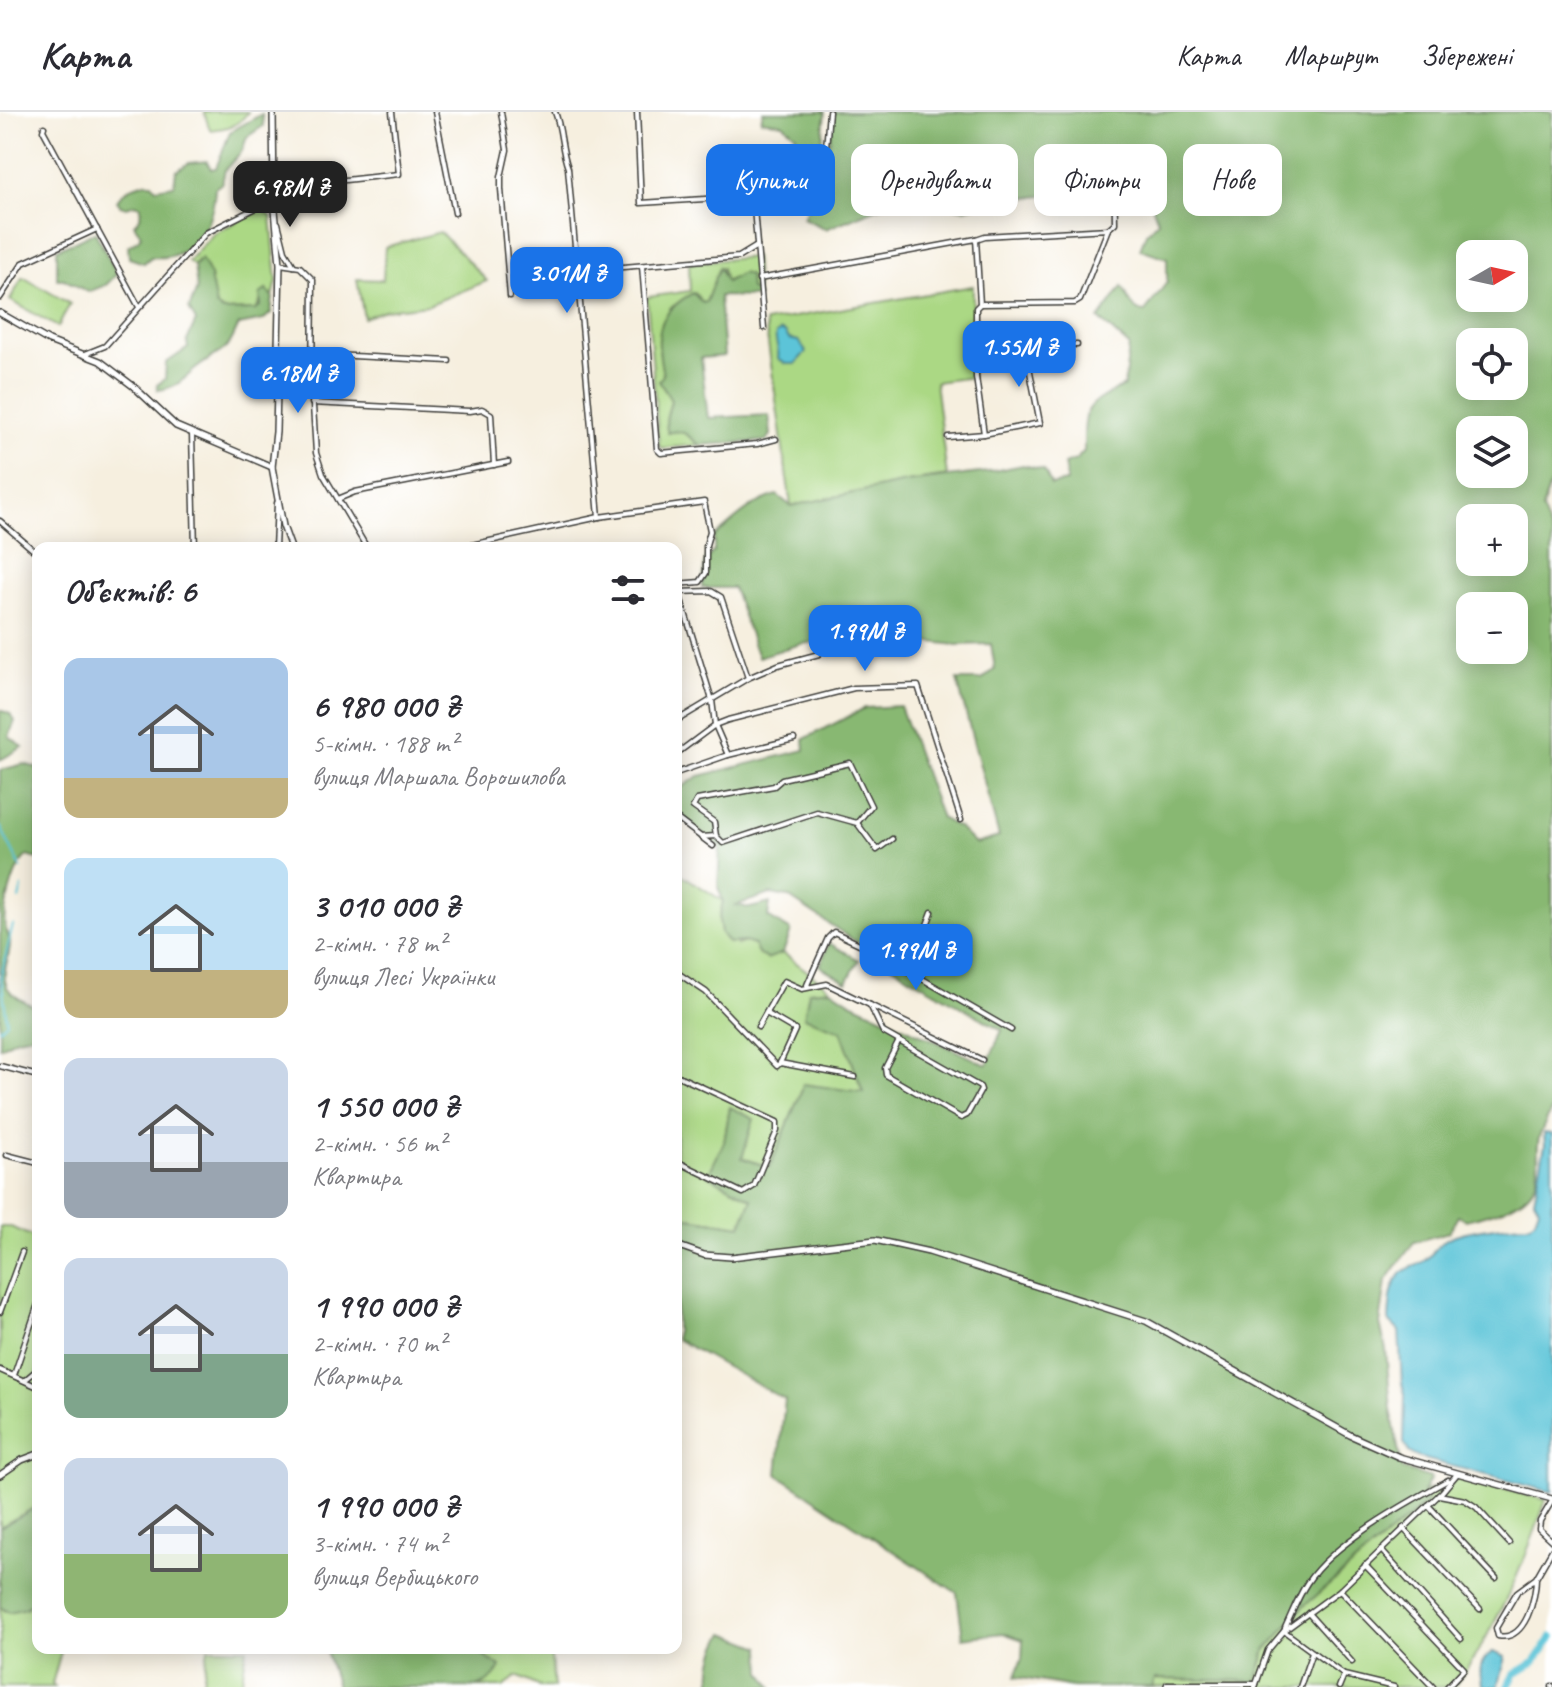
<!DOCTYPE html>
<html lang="uk">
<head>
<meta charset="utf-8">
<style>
  body { margin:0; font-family:Caveat,sans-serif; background:#f7f7f7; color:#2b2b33; height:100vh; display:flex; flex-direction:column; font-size:30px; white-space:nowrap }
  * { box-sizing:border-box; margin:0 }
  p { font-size:26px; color:#7c7c81 }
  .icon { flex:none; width:44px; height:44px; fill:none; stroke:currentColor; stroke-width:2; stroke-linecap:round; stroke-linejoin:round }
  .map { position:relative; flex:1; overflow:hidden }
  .details { position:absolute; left:32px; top:430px; width:650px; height:1112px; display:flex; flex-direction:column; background:#fff; border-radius:16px; box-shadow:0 4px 20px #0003 }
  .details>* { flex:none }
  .banner { position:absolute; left:706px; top:32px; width:726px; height:72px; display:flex; gap:16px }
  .needle { width:52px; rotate:81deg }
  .buttons { position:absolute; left:1456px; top:128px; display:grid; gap:16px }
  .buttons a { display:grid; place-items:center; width:72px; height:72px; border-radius:16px; background:#fff; box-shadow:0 4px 20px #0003; font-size:40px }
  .price { position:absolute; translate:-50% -68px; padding:0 18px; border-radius:16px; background:#1a73e8; color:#fff; font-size:26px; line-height:52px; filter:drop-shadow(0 2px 4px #0008) }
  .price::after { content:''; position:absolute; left:50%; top:48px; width:24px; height:18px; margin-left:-12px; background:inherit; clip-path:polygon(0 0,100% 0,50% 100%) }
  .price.current { background:#222; color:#fff }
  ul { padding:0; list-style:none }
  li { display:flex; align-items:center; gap:24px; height:200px; padding:0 32px }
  li span { display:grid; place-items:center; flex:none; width:224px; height:160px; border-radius:16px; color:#555 }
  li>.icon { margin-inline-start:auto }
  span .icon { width:96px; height:96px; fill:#fffc; stroke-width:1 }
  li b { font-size:34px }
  h2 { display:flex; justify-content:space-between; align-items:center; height:96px; padding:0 32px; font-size:34px }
  .pill { padding:0 28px; border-radius:16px; background:#fff; box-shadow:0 4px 20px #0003; font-size:28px; line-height:72px }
  .pill.current { background:#1a73e8; color:#fff }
  header { display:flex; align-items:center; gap:48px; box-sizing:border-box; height:112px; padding:0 40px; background:#fff; border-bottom:2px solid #e1e1e2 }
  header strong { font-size:38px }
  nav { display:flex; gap:44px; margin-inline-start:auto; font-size:28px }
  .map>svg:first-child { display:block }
  .green { fill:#abd884; stroke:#647a50; stroke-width:2 }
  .forest { fill:#88b872; stroke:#526a47; stroke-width:2; fill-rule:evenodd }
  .water { fill:#5bc4d8; stroke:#3c707a; stroke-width:2 }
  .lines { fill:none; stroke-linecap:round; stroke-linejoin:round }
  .stream { stroke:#5bc4d8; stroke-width:2 }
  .river { stroke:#5bc4d8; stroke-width:7 }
  .minor-casing { stroke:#3d3c39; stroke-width:7 }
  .tertiary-casing { stroke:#3d3c39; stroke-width:8 }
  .minor { stroke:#fff; stroke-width:4 }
  .tertiary { stroke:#fff; stroke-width:5 }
</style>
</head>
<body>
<header>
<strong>Карта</strong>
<nav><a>Карта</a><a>Маршрут</a><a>Збережені</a></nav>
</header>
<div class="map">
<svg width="1552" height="1575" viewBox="0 0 1552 1575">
  <rect width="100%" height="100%" fill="#fff"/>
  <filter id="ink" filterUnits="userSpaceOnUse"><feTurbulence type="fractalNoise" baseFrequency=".0125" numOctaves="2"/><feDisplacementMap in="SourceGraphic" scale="16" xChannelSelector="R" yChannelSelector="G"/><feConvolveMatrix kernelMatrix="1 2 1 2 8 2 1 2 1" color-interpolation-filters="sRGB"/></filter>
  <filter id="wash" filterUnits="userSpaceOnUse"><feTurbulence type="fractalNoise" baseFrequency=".006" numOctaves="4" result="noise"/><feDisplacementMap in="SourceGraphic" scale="32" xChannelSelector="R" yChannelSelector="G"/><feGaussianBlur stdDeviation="1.8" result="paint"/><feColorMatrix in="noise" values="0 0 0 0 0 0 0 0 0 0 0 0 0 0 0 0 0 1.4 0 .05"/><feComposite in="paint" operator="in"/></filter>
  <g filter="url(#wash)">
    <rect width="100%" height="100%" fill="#f6efdf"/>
    <g class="green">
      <path d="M 204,0 L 248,0 C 238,15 227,16 210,18 Z"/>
      <polygon points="262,97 271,104 277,169 273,185 266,178 256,198 223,199 213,191 210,164 197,148 194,154 188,149 214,121"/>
      <polygon points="440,120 487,169 428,193 384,198 364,206 357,167 383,168 385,135"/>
      <path d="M 754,145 L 757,181 L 734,165 L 725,170 L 722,156 L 716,164 L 706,190 L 703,192 L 695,181 L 670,196 L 660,241 L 664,263 L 659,269 L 671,288 C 669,300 663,308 668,321 C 685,316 688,325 700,333 L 662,336 L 659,334 L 647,185 L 690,179 L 689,151 Z"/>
      <polygon points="23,165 70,192 58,215 10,188"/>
      <polygon points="973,174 972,265 935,270 947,364 906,370 791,394 765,210"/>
      <polygon points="676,759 723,789 719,808 737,833 745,830 778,843 783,841 831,877 809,879 841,917 863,981 803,972 802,978 770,1055 742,1046 730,995 724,1030 709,1063 752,1087 741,1114 676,1104"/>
      <polygon points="0,1115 11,1115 38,1127 38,1394 0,1415"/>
      <path d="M 1459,1366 L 1546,1388 C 1524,1454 1496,1518 1454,1575 L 1152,1575 L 1154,1567 L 1256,1569 L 1266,1538 L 1304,1494 L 1427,1390 L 1423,1380 Z"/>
      <polygon points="38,1485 38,1536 62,1536 52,1572 55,1575 0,1575 0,1495 5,1499 34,1490"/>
      <polygon points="208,1536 247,1536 241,1575 202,1575"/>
      <polygon points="456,1536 550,1536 554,1575 540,1575 517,1564 503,1575 475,1575 485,1572 487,1545"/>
    </g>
    <g class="forest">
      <path d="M 763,0 L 825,0 L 821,42 L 810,56 L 782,62 C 777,49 792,38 796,23 L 782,11 L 761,8 Z"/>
      <path d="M 834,0 L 1552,0 L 1552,367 L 1542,397 L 1552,423 L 1552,997 C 1548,1006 1542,1016 1539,1026 C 1535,1041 1542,1061 1533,1075 C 1521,1095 1486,1103 1466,1108 L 1458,1104 L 1449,1120 L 1414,1130 L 1386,1169 L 1380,1212 L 1386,1238 L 1391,1297 L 1402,1357 L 1431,1366 L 1423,1380 L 1427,1390 L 1304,1494 L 1266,1538 L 1256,1569 L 1155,1567 L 1152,1575 L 1073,1575 L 1015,1565 L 1022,1546 L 1023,1528 L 1003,1521 L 963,1526 L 957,1481 L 777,1362 L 785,1288 L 676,1227 L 676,1104 L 741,1114 L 752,1087 L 708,1063 L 724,1030 L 730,995 L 754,1007 L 742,1046 L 770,1055 L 802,978 L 803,972 L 863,980 L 841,918 L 804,905 L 809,879 L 831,877 L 851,890 L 987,953 L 1002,918 L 916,869 L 788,785 L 771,782 L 736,793 L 750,796 L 770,791 L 768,805 L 791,819 L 783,841 L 767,847 L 759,843 L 754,833 L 745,830 L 728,831 L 721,821 L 719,808 L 723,789 L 718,775 L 720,735 L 676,701 L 676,679 L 699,664 L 805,638 L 804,627 L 865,596 L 900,594 L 941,706 L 959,716 L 975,732 L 999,725 L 957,568 L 982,568 L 995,557 L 991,532 L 956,533 L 874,523 L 801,532 L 758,545 L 733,476 L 702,476 L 705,449 L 714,439 L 714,425 C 733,409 752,390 777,383 L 791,394 L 906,370 L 988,360 L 1023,353 L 1044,358 L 1051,373 L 1067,370 L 1064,352 L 1076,348 L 1084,339 C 1084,294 1084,294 1124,274 L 1129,234 L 1099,207 L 1122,175 C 1130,186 1131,199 1145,200 L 1167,170 L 1167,146 L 1140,137 L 1146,121 L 1158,109 L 1151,91 L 1132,76 L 1120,80 L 1063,82 L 992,89 L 964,97 L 913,88 L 882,94 L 826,117 L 803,106 L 825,58 ZM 1470,142 L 1514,142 L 1514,186 L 1470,186 ZM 1470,230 L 1514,230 L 1514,274 L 1470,274 ZM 1470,318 L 1514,318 L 1514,362 L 1470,362 ZM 1470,406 L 1514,406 L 1514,450 L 1470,450 ZM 1470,494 L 1514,494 L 1514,538 L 1470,538 Z"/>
      <path d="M 262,2 L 263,14 L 247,25 L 242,39 L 225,58 L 222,71 L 215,76 C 213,114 193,149 151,145 L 144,151 L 129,146 L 128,134 L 138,128 L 141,123 L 134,112 L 140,106 L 141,94 L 135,92 L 127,95 L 120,93 L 117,89 C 125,77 138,69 152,71 L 156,76 L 174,73 L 176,59 L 189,51 L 207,49 L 211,57 L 216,56 L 230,20 Z"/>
      <polygon points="95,120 117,162 106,173 88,180 64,167 57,167 57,137"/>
      <path d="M 201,146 L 210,164 L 216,194 L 223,199 L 256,198 L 261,193 L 260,182 L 266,178 L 273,185 L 271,201 L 263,208 L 239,213 C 235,220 232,230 227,235 C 219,242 209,247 201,253 C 186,263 180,276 158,278 L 157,273 L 165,267 L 166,251 L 188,236 L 187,229 L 196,209 L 189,197 L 197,177 L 194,154 Z"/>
      <path d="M 719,155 L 726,170 L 742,161 L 749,163 L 750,177 L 757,181 L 758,185 L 719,184 L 724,244 L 701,246 L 708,306 L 769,303 L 771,323 L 766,329 L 700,333 C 688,325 685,316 668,321 C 663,308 669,300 671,288 L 659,269 L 663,263 C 655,224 655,201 693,181 L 703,191 L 706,190 Z"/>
      <polygon points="0,598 10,602 15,609 9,625 23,635 0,648"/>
      <path d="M 24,652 L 38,656 L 38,747 L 27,744 C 15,752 2,800 5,814 C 6,820 11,826 10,832 C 10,847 0,859 7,875 C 13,885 28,891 38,897 L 38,922 L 17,926 L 0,935 L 0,658 Z"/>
      <polygon points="829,831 859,848 847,870 820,854"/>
      <polygon points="38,1394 38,1485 26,1496 9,1500 0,1495 0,1415"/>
      <path d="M 725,1521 L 761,1535 L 762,1560 L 772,1575 L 713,1575 C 709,1556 715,1537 725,1521 Z"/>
      <path d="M 325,1536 L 456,1536 L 479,1541 L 500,1555 C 496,1565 486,1572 475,1575 L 337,1575 Z"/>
    </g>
    <g class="water">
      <path d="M 781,219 L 786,221 L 789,227 L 799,229 L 806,240 L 795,252 L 786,252 L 778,246 C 780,238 774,230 776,222 Z"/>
      <path d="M 1544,1021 L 1552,1022 L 1552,1380 L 1417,1345 L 1409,1340 L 1404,1331 L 1405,1282 L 1402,1272 L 1399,1219 L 1389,1209 C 1390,1191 1390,1168 1406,1158 C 1412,1154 1418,1154 1423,1150 C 1431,1144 1437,1134 1445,1128 C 1458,1118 1513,1112 1530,1112 L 1535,1107 L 1539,1096 L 1534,1087 L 1545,1033 Z"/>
      <path d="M 1493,1540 L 1506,1545 L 1498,1575 L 1484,1575 C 1478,1561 1479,1548 1493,1540 Z"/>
    </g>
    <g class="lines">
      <g class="stream">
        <polyline points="0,714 21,756"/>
        <polyline points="19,787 22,774"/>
        <polyline points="0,917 7,910 1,864 13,813"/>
      </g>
      <polyline class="river" points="1508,1575 1515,1562 1535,1550 1552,1525"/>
    </g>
  </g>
  <g filter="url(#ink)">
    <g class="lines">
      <g class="minor-casing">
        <g id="minor">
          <polyline points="435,0 455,101"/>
          <polyline points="501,0 507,38 501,65 501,77 510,184"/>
          <path d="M 555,0 C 562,18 561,38 568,56 L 599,405"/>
          <polyline points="637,0 641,91 753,84"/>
          <polyline points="44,15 43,18 139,195"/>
          <polyline points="274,76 399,62 392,0"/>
          <polyline points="278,111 285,139 294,154"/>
          <polyline points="1108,117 1115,111 1114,51"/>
          <polyline points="976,127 980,192 976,196 976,265 984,322"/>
          <polyline points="280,152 300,155 313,168 312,278 316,341 323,362 367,436"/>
          <polyline points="642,154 657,337 661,341 757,332 776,327"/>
          <polyline points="577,159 739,145 757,134"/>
          <polyline points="759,167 976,127 985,124 1108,117 1080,188 1075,191 980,192"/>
          <polyline points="0,186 23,151 97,117"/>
          <path d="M 764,216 L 753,84 C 765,61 806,79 819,55 C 828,40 827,18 829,0"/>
          <polyline points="1025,234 1077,233"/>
          <polyline points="85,242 105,234 206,121 274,87"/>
          <polyline points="314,242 449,249"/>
          <polyline points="312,291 470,299 482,297 491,302 494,353"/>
          <polyline points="192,322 195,436"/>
          <polyline points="948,325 984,322 1040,311 1025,234 976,234"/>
          <polyline points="338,387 355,380 508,350"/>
          <polyline points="0,409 38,442"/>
          <polyline points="275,436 277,391"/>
          <polyline points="458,436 599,405 704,390 710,419 706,433 706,461 700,470 676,472"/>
          <polyline points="676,480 711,479 721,485 748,566 676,609"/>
          <polyline points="679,481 712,588 715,613 728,643"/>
          <polyline points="748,566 778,553 819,542"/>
          <polyline points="676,642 715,613 728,608 854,576 918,574 961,708"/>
          <polyline points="676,661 728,643 794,627"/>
          <polyline points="676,706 713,734"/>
          <polyline points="716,724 714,710 693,695 697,688 774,674 782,667 850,651 871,694 857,711"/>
          <polyline points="701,725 716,724 723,731 817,700 857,711 877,738 892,727"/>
          <polyline points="676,860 706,880 777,954 780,951 855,965"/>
          <polyline points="909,860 932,800"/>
          <polyline points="808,874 807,873 828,826 834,820 872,838 1011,918"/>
          <polyline points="870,893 883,920 980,975 981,978 967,1003 961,1006 886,963 885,956 899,929"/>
          <polyline points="766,901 795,918 780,951"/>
          <polyline points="758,915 784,869 802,877 827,872 982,948"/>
          <polyline points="0,954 38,964"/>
          <polyline points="676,963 777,1010 777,1019 754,1074 743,1081 676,1049"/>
          <polyline points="7,1043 38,1051"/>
          <polyline points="0,1200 22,1140"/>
          <polyline points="0,1258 38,1275"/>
          <polyline points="14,1263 38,1192"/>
          <polyline points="25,1268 38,1257"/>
          <polyline points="1439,1383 1465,1388 1476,1395 1509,1431"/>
          <polyline points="1552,1389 1540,1409 1539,1417 1552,1429"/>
          <polyline points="1428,1393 1496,1466"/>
          <polyline points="1403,1416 1480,1497"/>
          <polyline points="1381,1438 1461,1527"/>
          <polyline points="1365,1453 1464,1557 1447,1575"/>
          <path d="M 1536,1466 C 1536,1485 1526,1530 1498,1524 L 1496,1516 L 1517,1480 L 1536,1466 L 1552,1438"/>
          <polyline points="1340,1478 1433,1575"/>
          <polyline points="1308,1501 1352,1550"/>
          <path d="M 1285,1516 C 1292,1501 1298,1485 1307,1471 C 1333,1431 1406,1391 1448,1368"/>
          <polyline points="1284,1519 1344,1563 1394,1575"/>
          <polyline points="1166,1575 1167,1572 1256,1572"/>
          <polyline points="1255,1575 1268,1538 1284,1519 1340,1478 1442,1380 1457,1362"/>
          <polyline points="1300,1575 1312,1540"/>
          <polyline points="1339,1575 1344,1563"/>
          <polyline points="1552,1575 1552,1574"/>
        </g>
      </g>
      <g class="tertiary-casing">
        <g id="tertiary">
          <polyline points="273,0 274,87 280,152 276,320 272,355 283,414 291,436"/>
          <polyline points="0,201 49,229 100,249 133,274 176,314 272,355"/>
          <polyline points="676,1133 704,1143 731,1145 875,1128 929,1140 1146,1209 1350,1323 1399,1345 1552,1387"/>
          <polyline points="0,1363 22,1348 38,1342"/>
        </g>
      </g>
      <use href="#minor" class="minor"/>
      <use href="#tertiary" class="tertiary"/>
    </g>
  </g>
</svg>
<div class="buttons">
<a><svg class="needle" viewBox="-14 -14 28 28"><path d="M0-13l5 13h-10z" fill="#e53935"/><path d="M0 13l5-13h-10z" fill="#7c7c81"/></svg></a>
<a><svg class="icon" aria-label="locate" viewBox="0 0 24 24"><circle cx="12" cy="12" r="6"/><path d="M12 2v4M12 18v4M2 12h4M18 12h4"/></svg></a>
<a><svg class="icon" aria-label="layers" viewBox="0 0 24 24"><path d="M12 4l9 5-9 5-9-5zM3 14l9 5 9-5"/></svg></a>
<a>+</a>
<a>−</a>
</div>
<b class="price current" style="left:290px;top:117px">6.98M ₴</b>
<b class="price" style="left:567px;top:203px">3.01M ₴</b>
<b class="price" style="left:1019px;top:277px">1.55M ₴</b>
<b class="price" style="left:298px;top:303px">6.18M ₴</b>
<b class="price" style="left:865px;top:561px">1.99M ₴</b>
<b class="price" style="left:916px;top:880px">1.99M ₴</b>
<div class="banner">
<a class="pill current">Купити</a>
<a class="pill">Орендувати</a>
<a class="pill">Фільтри</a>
<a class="pill">Нове</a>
</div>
<section class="details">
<h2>Об’єктів: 6<svg class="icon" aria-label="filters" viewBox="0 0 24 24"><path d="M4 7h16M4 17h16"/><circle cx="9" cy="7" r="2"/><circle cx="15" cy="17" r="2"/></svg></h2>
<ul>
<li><span style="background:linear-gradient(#a9c7e8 75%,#c2b280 0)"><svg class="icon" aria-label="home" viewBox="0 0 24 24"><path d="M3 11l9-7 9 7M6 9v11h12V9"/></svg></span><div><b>6 980 000 ₴</b><p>5-кімн. · 188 m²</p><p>вулиця Маршала Ворошилова</p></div></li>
<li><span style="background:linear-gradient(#bfe0f5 70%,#c2b280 0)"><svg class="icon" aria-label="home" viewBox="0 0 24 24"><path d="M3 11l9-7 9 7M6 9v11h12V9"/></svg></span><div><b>3 010 000 ₴</b><p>2-кімн. · 78 m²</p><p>вулиця Лесі Українки</p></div></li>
<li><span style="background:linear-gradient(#c9d6e8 65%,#9aa5b1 0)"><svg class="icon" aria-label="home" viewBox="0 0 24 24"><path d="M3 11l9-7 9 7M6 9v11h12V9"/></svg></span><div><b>1 550 000 ₴</b><p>2-кімн. · 56 m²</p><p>Квартира</p></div></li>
<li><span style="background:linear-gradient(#c9d6e8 60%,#7fa58c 0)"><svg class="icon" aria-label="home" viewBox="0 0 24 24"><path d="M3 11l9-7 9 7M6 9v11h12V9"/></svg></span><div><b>1 990 000 ₴</b><p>2-кімн. · 70 m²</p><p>Квартира</p></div></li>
<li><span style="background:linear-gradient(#c9d6e8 60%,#8fb573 0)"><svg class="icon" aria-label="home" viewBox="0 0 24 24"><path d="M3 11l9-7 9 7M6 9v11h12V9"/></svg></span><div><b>1 990 000 ₴</b><p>3-кімн. · 74 m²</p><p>вулиця Вербицького</p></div></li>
</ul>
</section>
</div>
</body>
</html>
